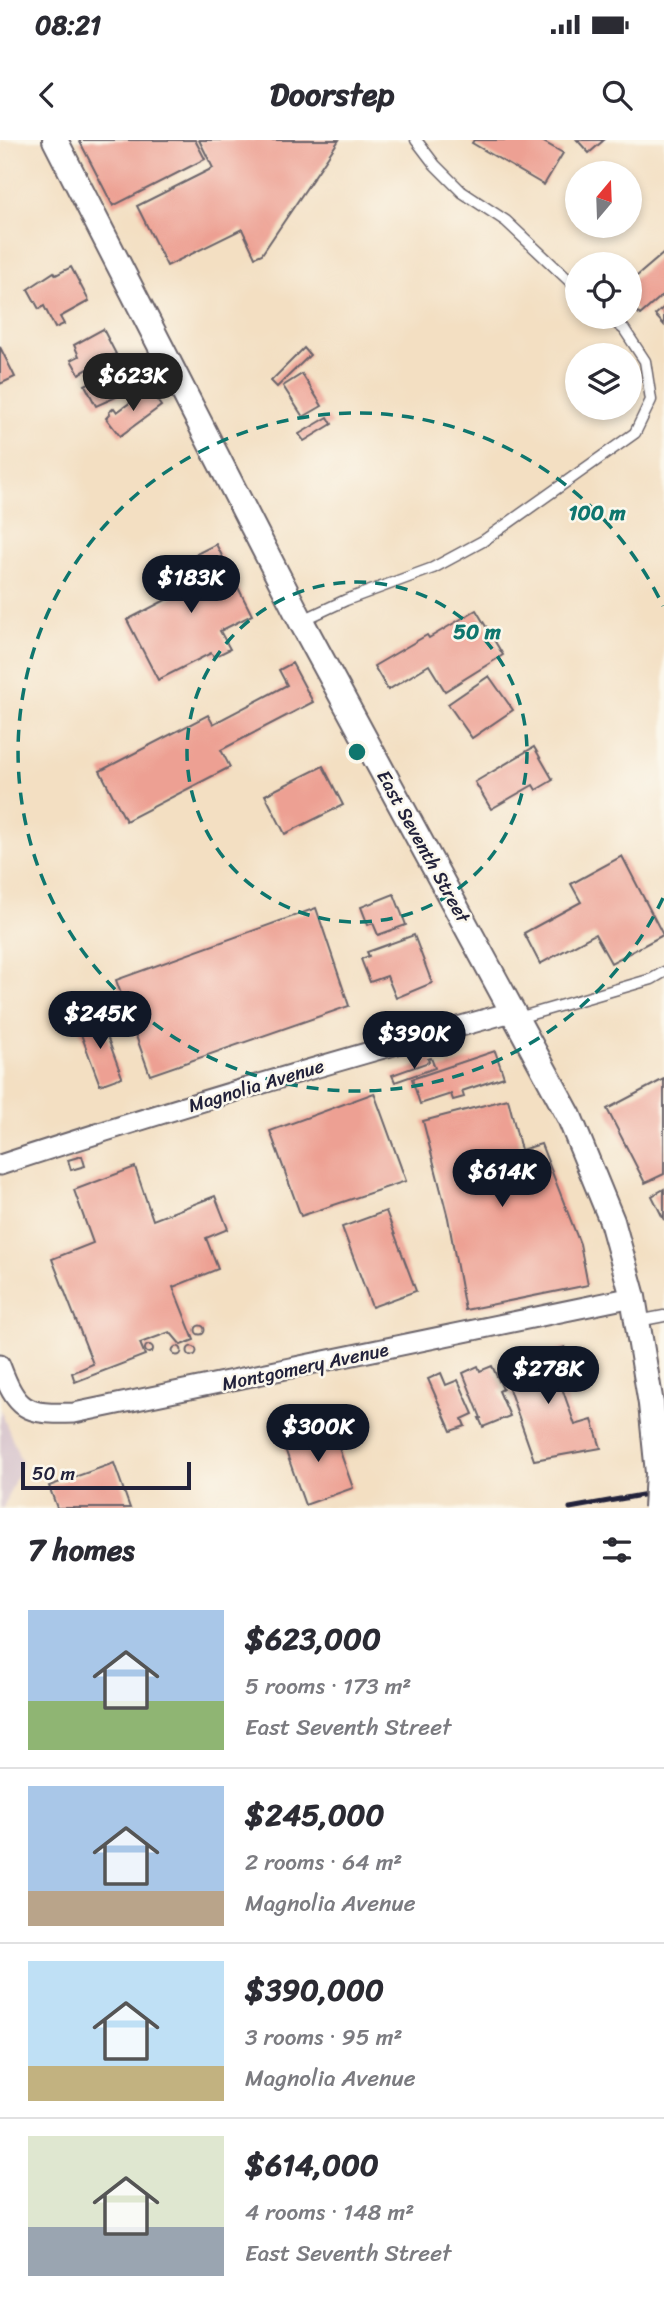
<!DOCTYPE html>
<html lang="en">
<head>
<meta charset="utf-8">
<style>
  body { margin:0; font-family:Sriracha,sans-serif; background:#f2f2f3; color:#2b2b33; height:100vh; display:flex; flex-direction:column; font-size:26px; white-space:nowrap }
  * { box-sizing:border-box; margin:0 }
  p { font-size:23px; color:#7c7c81 }
  .icon { flex:none; width:38px; height:38px; fill:none; stroke:currentColor; stroke-width:2; stroke-linecap:round; stroke-linejoin:round }
  .map { position:relative; height:1368px; overflow:hidden }
  .details { display:flex; flex-direction:column; background:#fff; flex:1 }
  .details>* { flex:none }
  .needle { width:46px; rotate:19deg }
  .tools { position:absolute; left:565px; top:21px; display:grid; gap:14px }
  .tools a { display:grid; place-items:center; width:77px; height:77px; border-radius:50%; background:#fff; box-shadow:0 4px 10px #0003; font-size:35px }
  .scale { position:absolute; left:21px; bottom:18px; width:170px; box-sizing:border-box; padding-left:7px; border:4px solid #22223b; border-top:0; font-size:19px; line-height:24px; white-space:nowrap; color:#22223b; -webkit-text-stroke:5px #fbf7ec; paint-order:stroke }
  .price { position:absolute; translate:-50% -60px; padding:0 16px; border-radius:24px; background:#111827; color:#fff; font-size:23px; line-height:46px; filter:drop-shadow(0 2px 4px #0008) }
  .price::after { content:''; position:absolute; left:50%; top:42px; width:21px; height:16px; margin-left:-10px; background:inherit; clip-path:polygon(0 0,100% 0,50% 100%) }
  .price.active { background:#222; color:#fff }
  ul { padding:0; list-style:none }
  li { display:flex; align-items:center; gap:21px; height:175px; padding:0 28px }
  li+li { border-top:2px solid #e1e1e2 }
  li span { display:grid; place-items:center; flex:none; width:196px; height:140px; border-radius:0px; color:#555 }
  li>.icon { margin-inline-start:auto }
  span .icon { width:84px; height:84px; fill:#fffc; stroke-width:1 }
  li b { font-size:30px }
  h2 { display:flex; justify-content:space-between; align-items:center; height:84px; padding:0 28px; font-size:30px }
  .status { display:flex; justify-content:space-between; align-items:center; height:49px; padding:0 35px; background:#fff; direction:ltr }
  .status svg { height:19px; fill:currentColor }
  header { display:flex; justify-content:space-between; align-items:center; height:91px; padding:0 28px; background:#fff; font-size:32px; font-weight:700 }
  .map>svg:first-child { display:block }
  .industrial { fill:#d2bdc8 }
  .building { fill:#eda093 }
  .lines { fill:none; stroke-linecap:round; stroke-linejoin:round }
  .service-casing { stroke:#6b646a; stroke-width:13 }
  .minor-casing { stroke:#6b646a; stroke-width:23 }
  .tertiary-casing { stroke:#6b646a; stroke-width:28 }
  .service { stroke:#fff; stroke-width:10 }
  .minor { stroke:#fff; stroke-width:19 }
  .tertiary { stroke:#fff; stroke-width:24 }
  .rail { stroke:#22223b; stroke-width:5 }
  .tertiary-bridge-casing { stroke:#6b646a; stroke-width:28; stroke-linecap:butt }
  .tertiary-bridge { stroke:#fff; stroke-width:24 }
  .ring { fill:none; stroke:#0f766e; stroke-width:3.5; stroke-dasharray:12 9 }
  .labels { text-anchor:middle; stroke-width:5; stroke-linejoin:round; paint-order:stroke }
  .street-label { font-size:19px; fill:#22223b; stroke:#fbf7ec }
  .centre { fill:#0f766e; stroke:#fbf7ec; stroke-width:3.5 }
  .ring-label { font-size:21px; text-anchor:middle; font-weight:bold; fill:#0f766e; stroke:#fbf7ec; stroke-width:5; stroke-linejoin:round; paint-order:stroke }
</style>
</head>
<body>
<div class="status"><b>08:21</b><svg viewBox="0 0 49 12"><path d="M0 12V9h3v3zM5 12V6h3v6zM10 12V3h3v9zM15 12V0h3v12zM26 1h20v11H26zM47 4h2v5h-2z"/></svg></div>
<header><svg class="icon" aria-label="back" viewBox="0 0 24 24"><path d="M15 5l-7 7 7 7"/></svg>Doorstep<svg class="icon" aria-label="search" viewBox="0 0 24 24"><circle cx="10" cy="10" r="6"/><path d="M15 15l6 6"/></svg></header>
<div class="map">
<svg width="664" height="1368" viewBox="0 0 664 1368">
  <rect width="100%" height="100%" fill="#fbf7ec"/>
  <filter id="ink" filterUnits="userSpaceOnUse"><feTurbulence type="fractalNoise" baseFrequency=".0143" numOctaves="2"/><feDisplacementMap in="SourceGraphic" scale="14" xChannelSelector="R" yChannelSelector="G"/><feConvolveMatrix kernelMatrix="1 2 1 2 8 2 1 2 1" color-interpolation-filters="sRGB"/></filter>
  <filter id="wash" filterUnits="userSpaceOnUse"><feTurbulence type="fractalNoise" baseFrequency=".00686" numOctaves="4" result="noise"/><feDisplacementMap in="SourceGraphic" scale="28" xChannelSelector="R" yChannelSelector="G"/><feGaussianBlur stdDeviation="1.57" result="paint"/><feColorMatrix in="noise" values="0 0 0 0 0 0 0 0 0 0 0 0 0 0 0 0 0 1.4 0 .05"/><feComposite in="paint" operator="in"/></filter>
  <g filter="url(#wash)">
    <rect width="100%" height="100%" fill="#f3dfc2"/>
    <polygon class="industrial" points="0,1269 22,1323 3,1368 0,1368"/>
    <g id="blocks">
      <g class="building">
        <polygon points="79,0 195,0 205,19 113,66"/>
        <polygon points="199,0 339,0 262,114 255,117 242,89 167,126 137,66 213,28"/>
        <polygon points="474,0 540,0 563,13 544,45 472,3"/>
        <polygon points="577,0 604,0 589,13"/>
        <polygon points="664,113 664,154 640,175 630,163 630,142"/>
        <polygon points="71,127 89,161 60,177 64,184 55,188 44,166 39,169 28,149 54,132 56,135"/>
        <polygon points="664,167 664,185 655,175"/>
        <polygon points="103,189 116,214 79,234 71,220 79,216 74,205"/>
        <polygon points="0,207 15,237 0,244"/>
        <polygon points="304,208 310,215 277,247 271,241"/>
        <polygon points="121,222 134,249 96,266 85,245 93,241 91,237"/>
        <polygon points="302,234 322,266 303,277 283,246"/>
        <polygon points="149,249 161,266 120,296 106,278 110,274 109,272 114,268 117,272"/>
        <polygon points="328,277 332,284 304,301 299,294"/>
        <polygon points="216,404 252,475 220,491 230,509 214,517 211,513 158,540 127,480 179,453 167,429"/>
        <polygon points="476,470 503,515 445,551 429,525 388,550 374,526 427,495 429,498"/>
        <polygon points="292,523 313,562 221,610 230,627 126,681 100,631 208,575 213,584 287,545 279,530"/>
        <polygon points="489,536 513,570 472,598 448,564"/>
        <polygon points="534,607 553,640 536,650 533,645 491,669 475,642"/>
        <polygon points="323,626 343,665 285,694 265,655"/>
        <polygon points="622,716 663,795 611,823 595,794 540,824 524,793 581,762 571,744"/>
        <polygon points="394,754 406,785 378,795 373,783 368,785 361,767"/>
        <polygon points="316,768 349,866 150,935 116,840"/>
        <polygon points="414,795 432,843 396,858 387,836 370,842 361,819 369,816 367,812"/>
        <polygon points="100,877 122,937 100,945 78,886"/>
        <polygon points="495,911 504,937 462,951 464,957 453,960 451,954 420,964 412,939"/>
        <polygon points="431,918 435,928 395,942 392,935 429,922 428,919"/>
        <polygon points="664,939 664,1034 645,1043 607,969"/>
        <polygon points="374,953 406,1041 301,1076 270,991"/>
        <polygon points="508,959 521,1010 541,1004 580,1104 588,1145 465,1170 448,1078 423,981"/>
        <polygon points="82,1016 85,1026 71,1030 68,1020"/>
        <polygon points="135,1027 153,1080 215,1056 228,1089 206,1098 218,1129 173,1147 194,1200 181,1205 170,1192 140,1203 145,1215 75,1242 72,1233 93,1224 52,1119 93,1103 74,1050"/>
        <polygon points="664,1049 664,1080 652,1056"/>
        <polygon points="386,1071 416,1151 372,1167 342,1087"/>
        <circle cx="200" cy="1190" r="4.5"/>
        <circle cx="149" cy="1209" r="4"/>
        <circle cx="177" cy="1211" r="4.5"/>
        <circle cx="192" cy="1211" r="4.5"/>
        <polygon points="565,1207 577,1239 561,1245 575,1285 592,1280 601,1308 534,1320 502,1229"/>
        <polygon points="478,1226 480,1231 492,1226 503,1249 499,1251 510,1276 483,1287 479,1278 481,1278 463,1233"/>
        <polygon points="441,1233 446,1245 458,1240 473,1274 462,1279 465,1286 451,1291 428,1239"/>
        <polygon points="330,1283 353,1348 305,1365 282,1300"/>
        <polygon points="114,1323 130,1368 57,1368 49,1346"/>
      </g>
    </g>
  </g>
  <g filter="url(#ink)">
    <use href="#blocks" fill-opacity="0" stroke="#6b646a" stroke-width="2"/>
    <g class="lines">
      <g class="service-casing">
        <g id="service">
          <polyline points="416,0 435,25 462,52 506,81 578,149"/>
          <polyline points="303,480 346,460 433,428 483,401 635,293 651,260 645,221 624,189 608,177"/>
          <polyline points="518,878 652,839 664,832"/>
          <polyline points="638,1181 664,1176"/>
        </g>
      </g>
      <g class="minor-casing">
        <g id="minor">
          <path d="M 0,1025 C 170,969 342,919 515,871"/>
          <path d="M 0,1225 C 17,1270 25,1275 74,1273 L 633,1157"/>
        </g>
      </g>
      <g class="tertiary-casing">
        <polyline id="tertiary" points="55,0 301,481 569,976 612,1081 633,1157 651,1264"/>
      </g>
      <use href="#service" class="service"/>
      <use href="#minor" class="minor"/>
      <use href="#tertiary" class="tertiary"/>
      <polyline class="rail" points="570,1368 664,1351"/>
      <g class="tertiary-bridge-casing">
        <polyline id="tertiary-bridge" points="651,1264 658,1333 656,1368"/>
      </g>
      <use href="#tertiary-bridge" class="tertiary-bridge"/>
    </g>
  </g>
  <g class="ring">
    <circle cx="357" cy="612" r="170"/>
    <path d="M663 758A339 339 0 1 1 663 466"/>
  </g>
  <g class="labels">
    <g class="street-label">
      <text transform="translate(424 706) rotate(61)" y="7">East Seventh Street</text>
      <text transform="translate(256 945) rotate(-17)" y="7">Magnolia Avenue</text>
      <text transform="translate(305 1226) rotate(-12)" y="7">Montgomery Avenue</text>
    </g>
  </g>
  <circle cx="357" cy="612" r="10" class="centre"/>
  <g class="ring-label">
    <text x="597" y="380">100 m</text>
    <text x="477" y="499">50 m</text>
  </g>
</svg>
<div class="tools">
<a><svg class="needle" viewBox="-14 -14 28 28"><path d="M0-13l5 13h-10z" fill="#e53935"/><path d="M0 13l5-13h-10z" fill="#7c7c81"/></svg></a>
<a><svg class="icon" aria-label="locate" viewBox="0 0 24 24"><circle cx="12" cy="12" r="6"/><path d="M12 2v4M12 18v4M2 12h4M18 12h4"/></svg></a>
<a><svg class="icon" aria-label="layers" viewBox="0 0 24 24"><path d="M12 4l9 5-9 5-9-5zM3 14l9 5 9-5"/></svg></a>
</div>
<div class="scale">50 m</div>
<b class="price active" style="left:133px;top:273px">$623K</b>
<b class="price" style="left:191px;top:475px">$183K</b>
<b class="price" style="left:100px;top:911px">$245K</b>
<b class="price" style="left:414px;top:931px">$390K</b>
<b class="price" style="left:502px;top:1069px">$614K</b>
<b class="price" style="left:548px;top:1266px">$278K</b>
<b class="price" style="left:318px;top:1324px">$300K</b>
</div>
<section class="details">
<h2>7 homes<svg class="icon" aria-label="filters" viewBox="0 0 24 24"><path d="M4 7h16M4 17h16"/><circle cx="9" cy="7" r="2"/><circle cx="15" cy="17" r="2"/></svg></h2>
<ul>
<li><span style="background:linear-gradient(#a9c7e8 65%,#8fb573 0)"><svg class="icon" aria-label="home" viewBox="0 0 24 24"><path d="M3 11l9-7 9 7M6 9v11h12V9"/></svg></span><div><b>$623,000</b><p>5 rooms · 173 m²</p><p>East Seventh Street</p></div></li>
<li><span style="background:linear-gradient(#a9c7e8 75%,#b9a48a 0)"><svg class="icon" aria-label="home" viewBox="0 0 24 24"><path d="M3 11l9-7 9 7M6 9v11h12V9"/></svg></span><div><b>$245,000</b><p>2 rooms · 64 m²</p><p>Magnolia Avenue</p></div></li>
<li><span style="background:linear-gradient(#bfe0f5 75%,#c2b280 0)"><svg class="icon" aria-label="home" viewBox="0 0 24 24"><path d="M3 11l9-7 9 7M6 9v11h12V9"/></svg></span><div><b>$390,000</b><p>3 rooms · 95 m²</p><p>Magnolia Avenue</p></div></li>
<li><span style="background:linear-gradient(#dfe7d0 65%,#9aa5b1 0)"><svg class="icon" aria-label="home" viewBox="0 0 24 24"><path d="M3 11l9-7 9 7M6 9v11h12V9"/></svg></span><div><b>$614,000</b><p>4 rooms · 148 m²</p><p>East Seventh Street</p></div></li>
</ul>
</section>
</body>
</html>
